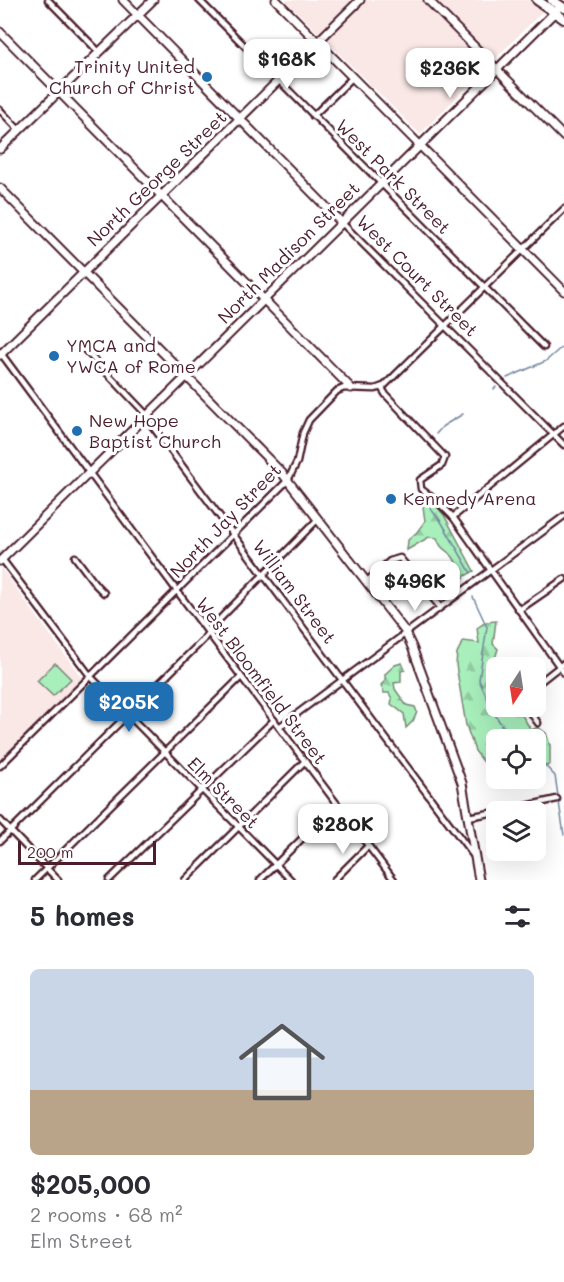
<!DOCTYPE html>
<html lang="en">
<head>
<meta charset="utf-8">
<style>
  body { margin:0; font-family:Mali,sans-serif; background:#f7f7f7; color:#2b2b33; height:100vh; display:flex; flex-direction:column; font-size:22px; white-space:nowrap }
  * { box-sizing:border-box; margin:0 }
  p { font-size:20px; color:#7c7c81 }
  .icon { flex:none; width:33px; height:33px; fill:none; stroke:currentColor; stroke-width:2; stroke-linecap:round; stroke-linejoin:round }
  .map { position:relative; height:880px; overflow:hidden }
  .side { display:flex; flex-direction:column; background:#fff; flex:1 }
  .side>* { flex:none }
  .needle { width:39px; rotate:192deg }
  .controls { position:absolute; left:486px; top:657px; display:grid; gap:12px }
  .controls a { display:grid; place-items:center; width:60px; height:60px; border-radius:9px; background:#fff; box-shadow:0 6px 24px #0002; font-size:30px }
  .scale { position:absolute; left:18px; bottom:15px; width:138px; box-sizing:border-box; padding-left:6px; border:3px solid #4a1f2b; border-top:0; font-size:16px; line-height:21px; white-space:nowrap; color:#4a1f2b; -webkit-text-stroke:4px #fff; paint-order:stroke }
  .price { position:absolute; translate:-50% -51px; padding:0 14px; border-radius:12px; background:#fff; color:#222; font-size:20px; line-height:39px; filter:drop-shadow(0 2px 3px #0008) }
  .price::after { content:''; position:absolute; left:50%; top:36px; width:18px; height:14px; margin-left:-9px; background:inherit; clip-path:polygon(0 0,100% 0,50% 100%) }
  .price.on { background:#1f6fb2; color:#fff }
  ul { padding:0; list-style:none }
  li { display:grid; align-content:center; gap:12px; height:318px; padding:0 30px }
  li+li { border-top:2px solid #e1e1e2 }
  li span { display:grid; place-items:center; height:186px; border-radius:9px; color:#555 }
  li>.icon { margin-inline-start:auto }
  span .icon { width:108px; height:108px; fill:#fffc; stroke-width:1 }
  li b { font-size:26px }
  h2 { display:flex; justify-content:space-between; align-items:center; height:72px; padding:0 30px; font-size:26px }
  .map>svg:first-child { display:block }
  .built { fill:#fae8e7 }
  .forest { fill:url(#forest-firs); stroke:#798774; stroke-width:1.5 }
  .green { fill:#a8efbc; stroke:#798774; stroke-width:1.5 }
  .lines { fill:none; stroke-linecap:round; stroke-linejoin:round }
  .stream { stroke:#72859f; stroke-width:1.5 }
  .street-casing { stroke:#4a1f2b; stroke-width:9 }
  .secondary-casing { stroke:#4a1f2b; stroke-width:11 }
  .primary-casing { stroke:#4a1f2b; stroke-width:12 }
  .street { stroke:#fff; stroke-width:4.5 }
  .secondary { stroke:#fff; stroke-width:7 }
  .primary { stroke:#fff; stroke-width:8 }
  .poi-dot { fill:#1f6fb2; stroke:#fff; stroke-width:2 }
  .labels { text-anchor:middle; stroke-width:6; stroke-linejoin:round; paint-order:stroke }
  .poi-label { font-size:18px; fill:#4a1f2b; stroke:#fff; text-anchor:start }
  .street-label { font-size:18px; fill:#4a1f2b; stroke:#fff }
</style>
</head>
<body>
<div class="map">
<svg width="564" height="880" viewBox="0 0 564 880">
  <defs>
    <pattern id="forest-firs" width="22" height="20" patternUnits="userSpaceOnUse" patternTransform="scale(1.5)"><rect width="22" height="20" fill="#a8efbc"/><path d="M5 1l3.5 6h-7zM16 11l3.5 6h-7z" fill="#92cca2"/></pattern>
  </defs>
  <rect width="100%" height="100%" fill="#fff"/>
  <filter id="ink" filterUnits="userSpaceOnUse"><feTurbulence type="fractalNoise" baseFrequency=".0167" numOctaves="2"/><feDisplacementMap in="SourceGraphic" scale="12" xChannelSelector="R" yChannelSelector="G"/><feConvolveMatrix kernelMatrix="1 2 1 2 8 2 1 2 1" color-interpolation-filters="sRGB"/></filter>
  <g filter="url(#ink)">
    <g class="built">
      <polygon points="285,0 554,0 420,134"/>
      <polygon points="2,569 82,678 0,760 0,570"/>
    </g>
    <g class="forest">
      <path d="M 432,501 L 444,515 L 474,571 L 465,576 L 460,582 C 459,574 458,564 453,557 C 447,549 441,551 437,538 L 429,537 L 407,550 L 408,540 L 417,532 L 425,521 L 423,507 L 425,503 Z"/>
      <polygon points="496,621 493,644 498,649 492,668 496,677 496,706 517,707 531,730 538,727 546,733 550,745 550,764 536,772 536,740 496,740 496,778 475,751 466,725 456,665 457,653 463,641 479,643 477,628 486,622"/>
      <polygon points="402,663 405,670 401,671 401,682 394,683 395,689 406,705 415,707 417,712 413,721 406,728 404,714 391,704 392,699 389,693 384,693 381,685 385,681 385,674 395,665"/>
    </g>
    <polygon class="green" points="55,663 71,679 53,696 37,681"/>
    <g class="lines">
      <g class="stream">
        <polyline points="507,378 546,361 564,345"/>
        <polyline points="494,389 496,387"/>
        <polyline points="436,434 443,426 463,414"/>
        <polyline points="430,508 442,523 471,573"/>
        <polyline points="473,597 487,627 479,680 494,713 511,740"/>
        <polyline points="536,756 555,776 564,835"/>
      </g>
      <g class="street-casing">
        <g id="street">
          <polyline points="48,0 99,52"/>
          <polyline points="199,0 544,347"/>
          <polyline points="0,110 19,130"/>
          <polyline points="313,116 352,78"/>
          <polyline points="342,223 564,445"/>
          <polyline points="84,349 145,413 150,423 473,855"/>
          <polyline points="0,352 177,591 394,880"/>
          <polyline points="381,387 386,395 445,457 442,465 420,480 421,489 437,501 453,517 564,673"/>
          <polyline points="453,517 564,426"/>
          <polyline points="75,557 96,585 104,593"/>
          <polyline points="2,559 91,677 291,880"/>
          <polyline points="366,582 390,561 400,558 440,607"/>
          <polyline points="519,610 564,579"/>
          <polyline points="536,685 564,663"/>
          <polyline points="526,706 538,723"/>
          <polyline points="279,727 564,516"/>
          <polyline points="0,766 288,480 297,462 303,433 309,420 337,391 344,388 375,389 384,386 564,209"/>
          <polyline points="499,812 557,799"/>
          <polyline points="468,817 496,812"/>
          <polyline points="0,820 58,880"/>
          <polyline points="0,841 203,640 212,627 318,519"/>
          <polyline points="35,880 241,677"/>
          <polyline points="109,880 274,720"/>
          <polyline points="185,880 305,761"/>
          <polyline points="260,880 337,804"/>
          <polyline points="334,880 368,846"/>
        </g>
      </g>
      <g class="secondary-casing">
        <g id="secondary">
          <polyline points="123,0 342,223"/>
          <polyline points="276,0 564,291"/>
          <polyline points="428,0 564,137"/>
          <polyline points="0,32 351,388"/>
          <polyline points="0,149 153,0"/>
          <polyline points="0,188 282,473 404,630 412,647 462,783 479,880"/>
          <polyline points="0,355 360,0"/>
          <polyline points="0,561 557,10"/>
        </g>
      </g>
      <g class="primary-casing">
        <g id="primary">
          <polyline points="537,0 564,19"/>
          <polyline points="552,0 564,8"/>
        </g>
      </g>
      <use href="#street" class="street"/>
      <use href="#secondary" class="secondary"/>
      <use href="#primary" class="primary"/>
    </g>
  </g>
  <g class="poi-dot">
    <circle cx="207" cy="77" r="6"/>
    <circle cx="54" cy="356" r="6"/>
    <circle cx="77" cy="431" r="6"/>
    <circle cx="391" cy="499" r="6"/>
  </g>
  <g class="labels">
    <g class="poi-label">
      <text x="195" y="73" text-anchor="end">Trinity United<tspan x="195" dy="21">Church of Christ</tspan></text>
      <text x="66" y="352">YMCA and<tspan x="66" dy="21">YWCA of Rome</tspan></text>
      <text x="89" y="427">New Hope<tspan x="89" dy="21">Baptist Church</tspan></text>
      <text x="403" y="505">Kennedy Arena</text>
    </g>
    <g class="street-label">
      <text transform="translate(393 177) rotate(45)" y="6">West Park Street</text>
      <text transform="translate(157 179) rotate(-44)" y="6">North George Street</text>
      <text transform="translate(289 253) rotate(-45)" y="6">North Madison Street</text>
      <text transform="translate(417 276) rotate(45)" y="6">West Court Street</text>
      <text transform="translate(226 521) rotate(-46)" y="6">North Jay Street</text>
      <text transform="translate(294 592) rotate(53)" y="6">William Street</text>
      <text transform="translate(261 681) rotate(53)" y="6">West Bloomfield Street</text>
      <text transform="translate(223 793) rotate(45)" y="6">Elm Street</text>
    </g>
  </g>
</svg>
<div class="controls">
<a><svg class="needle" viewBox="-14 -14 28 28"><path d="M0-13l5 13h-10z" fill="#e53935"/><path d="M0 13l5-13h-10z" fill="#7c7c81"/></svg></a>
<a><svg class="icon" aria-label="locate" viewBox="0 0 24 24"><circle cx="12" cy="12" r="6"/><path d="M12 2v4M12 18v4M2 12h4M18 12h4"/></svg></a>
<a><svg class="icon" aria-label="layers" viewBox="0 0 24 24"><path d="M12 4l9 5-9 5-9-5zM3 14l9 5 9-5"/></svg></a>
</div>
<div class="scale">200 m</div>
<b class="price" style="left:287px;top:90px">$168K</b>
<b class="price" style="left:450px;top:99px">$236K</b>
<b class="price" style="left:415px;top:612px">$496K</b>
<b class="price on" style="left:129px;top:733px">$205K</b>
<b class="price" style="left:343px;top:855px">$280K</b>
</div>
<section class="side">
<h2>5 homes<svg class="icon" aria-label="filters" viewBox="0 0 24 24"><path d="M4 7h16M4 17h16"/><circle cx="9" cy="7" r="2"/><circle cx="15" cy="17" r="2"/></svg></h2>
<ul>
<li><span style="background:linear-gradient(#c9d6e8 65%,#b9a48a 0)"><svg class="icon" aria-label="home" viewBox="0 0 24 24"><path d="M3 11l9-7 9 7M6 9v11h12V9"/></svg></span><div><b>$205,000</b><p>2 rooms · 68 m²</p><p>Elm Street</p></div></li>
</ul>
</section>
</body>
</html>
